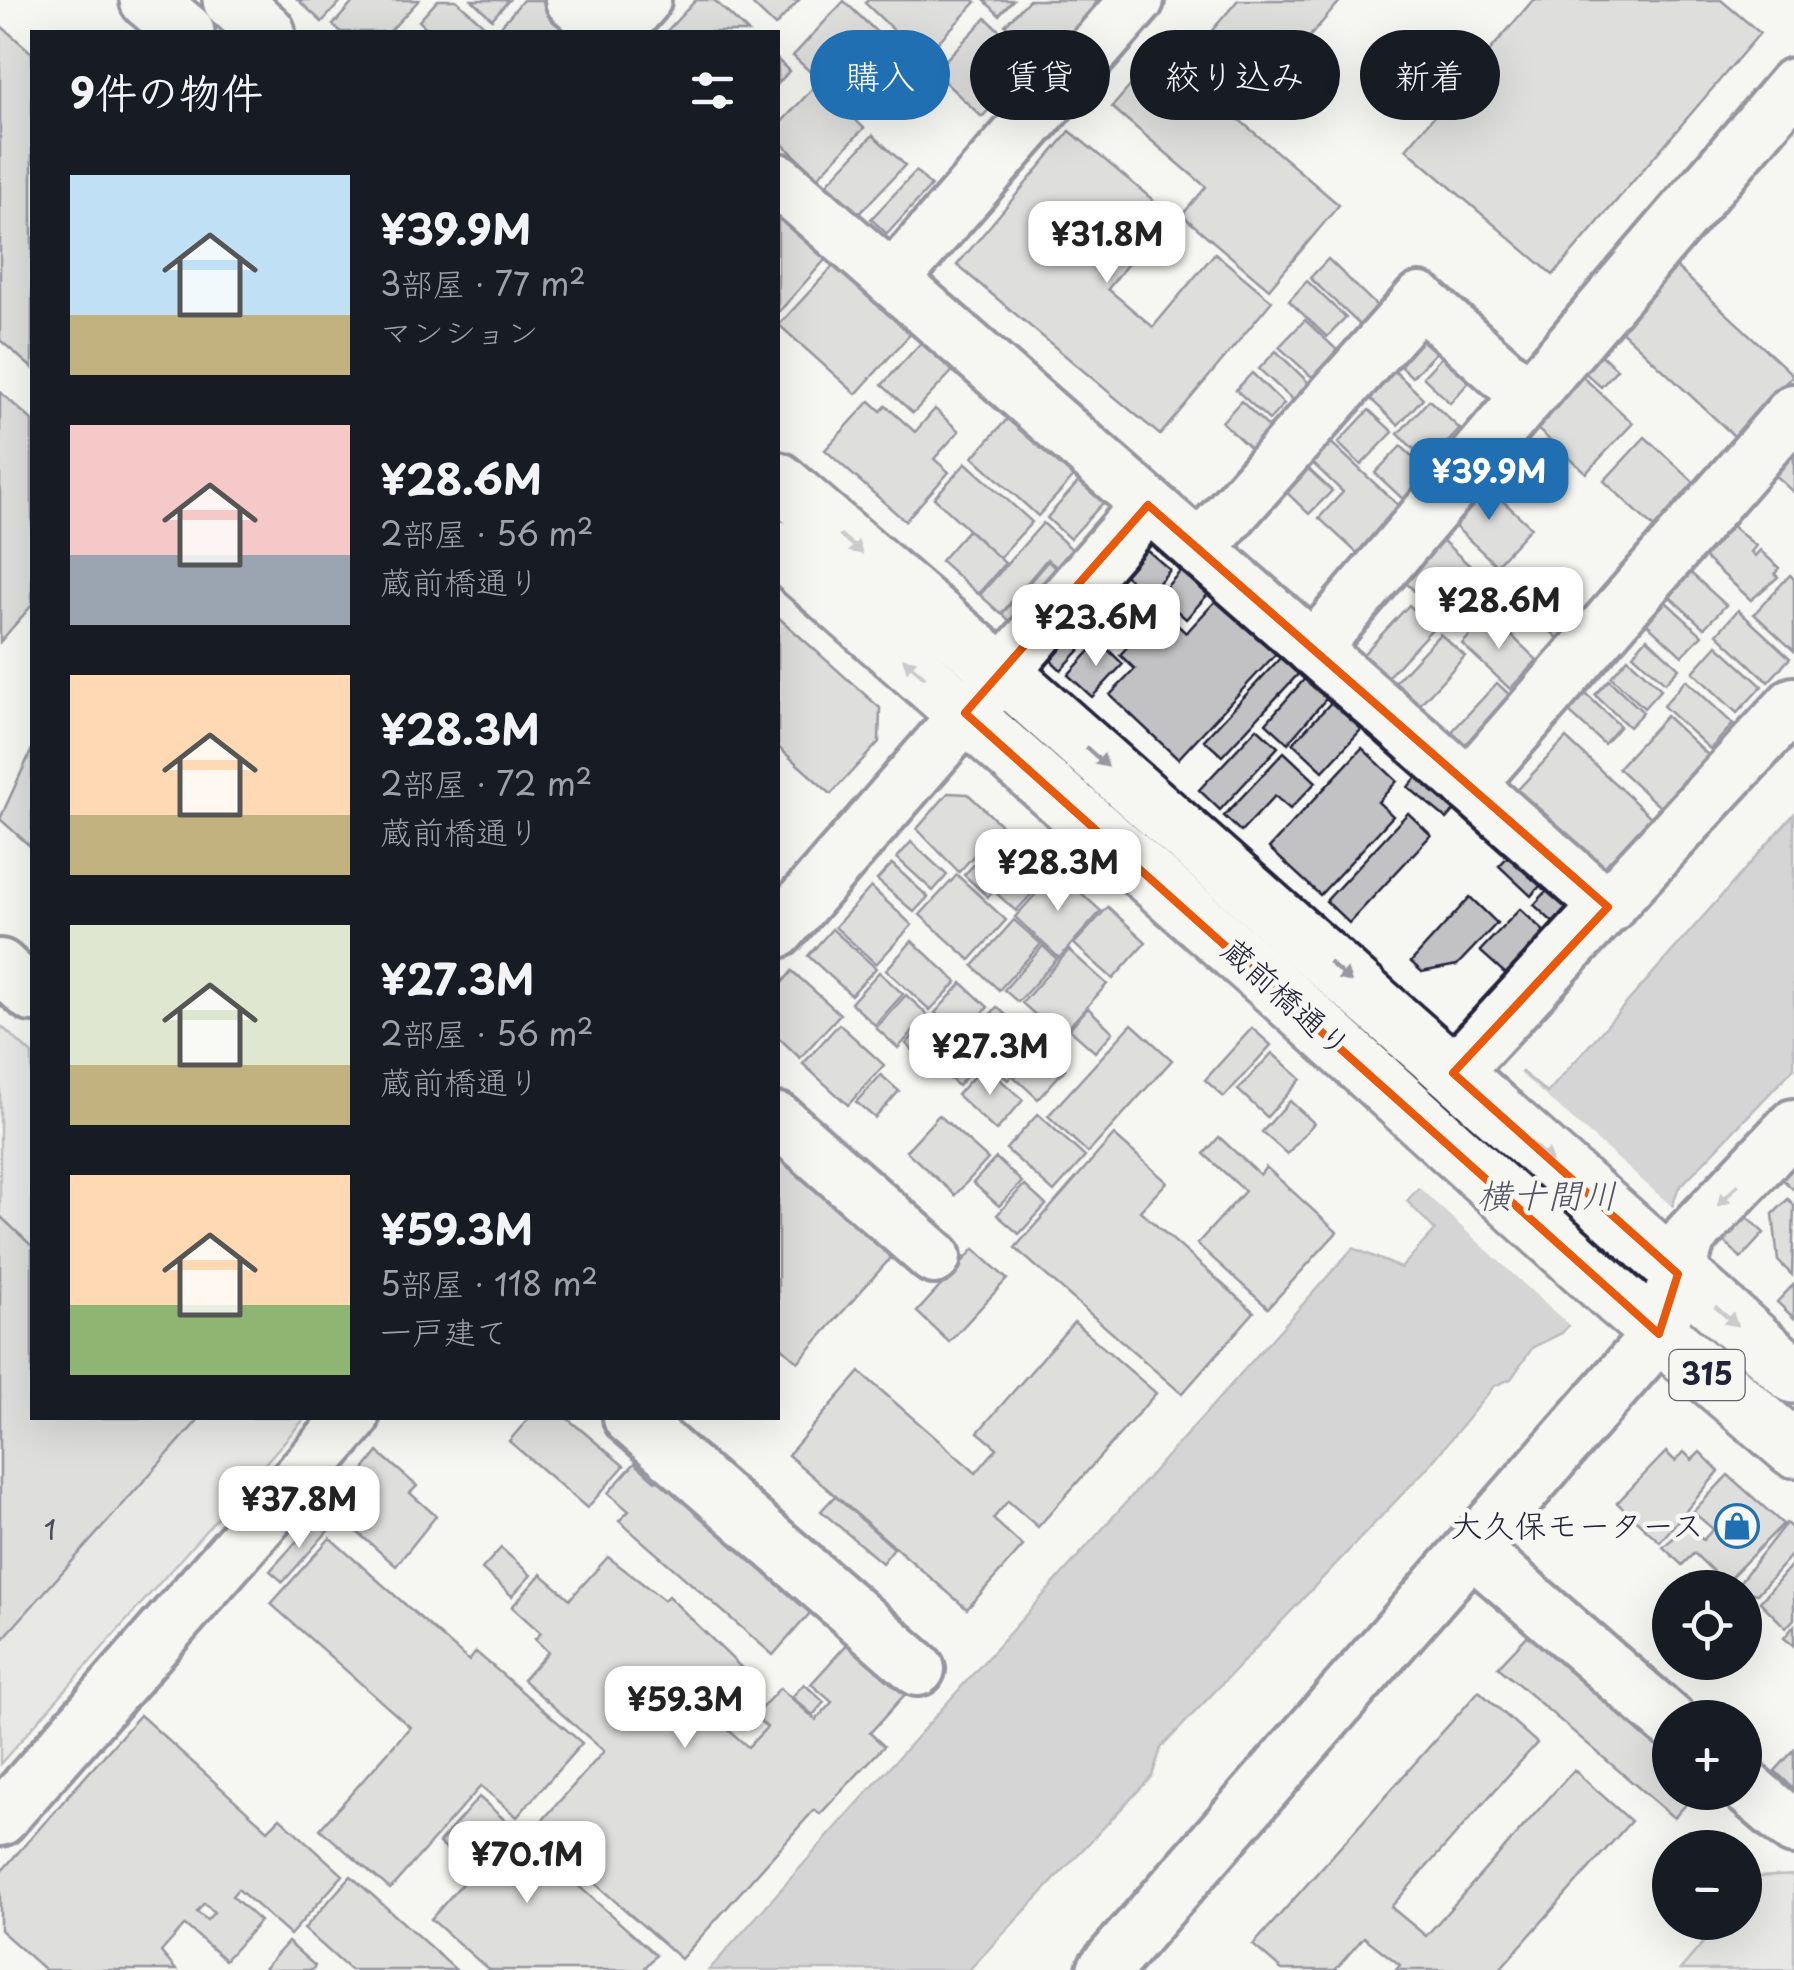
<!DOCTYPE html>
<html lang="ja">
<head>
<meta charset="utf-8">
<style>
  body { margin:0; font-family:"Playpen Sans","Klee One",sans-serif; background:#242831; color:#f1f3f6; height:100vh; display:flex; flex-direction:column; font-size:38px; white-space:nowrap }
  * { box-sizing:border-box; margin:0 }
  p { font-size:32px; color:#9ea1a6 }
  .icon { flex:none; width:55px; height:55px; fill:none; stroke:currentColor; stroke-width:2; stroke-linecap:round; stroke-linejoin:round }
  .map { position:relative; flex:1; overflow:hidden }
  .panel { position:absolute; left:30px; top:30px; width:750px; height:1390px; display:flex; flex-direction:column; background:#171b24; border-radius:0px; box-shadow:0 10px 40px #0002 }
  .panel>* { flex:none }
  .hud { position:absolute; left:810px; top:30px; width:832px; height:90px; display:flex; gap:20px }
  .tools { position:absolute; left:1652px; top:1570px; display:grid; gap:20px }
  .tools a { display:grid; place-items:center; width:110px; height:110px; border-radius:50%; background:#171b24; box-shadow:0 10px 40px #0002; font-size:50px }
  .price { position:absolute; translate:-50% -85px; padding:0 22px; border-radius:20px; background:#fff; color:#222; font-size:32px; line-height:65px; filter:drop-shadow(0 2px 5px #0008) }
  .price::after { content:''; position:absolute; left:50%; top:60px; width:30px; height:22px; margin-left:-15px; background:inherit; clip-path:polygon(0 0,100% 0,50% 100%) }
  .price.current { background:#1f6fb2; color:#fff }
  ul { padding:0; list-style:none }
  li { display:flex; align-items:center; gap:30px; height:250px; padding:0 40px }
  li span { display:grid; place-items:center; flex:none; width:280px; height:200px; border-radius:0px; color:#555 }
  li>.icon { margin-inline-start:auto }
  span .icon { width:120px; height:120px; fill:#fffc; stroke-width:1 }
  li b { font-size:42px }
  h2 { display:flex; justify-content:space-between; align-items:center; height:120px; padding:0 40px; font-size:42px }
  .chip { padding:0 35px; border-radius:45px; background:#171b24; box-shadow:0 10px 40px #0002; font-size:35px; line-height:90px }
  .chip.current { background:#1f6fb2; color:#fff }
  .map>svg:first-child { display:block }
  .green { fill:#d7d7d7; stroke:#7c7c89; stroke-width:2.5 }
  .water { fill:#adadb3; stroke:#757583; stroke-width:2.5 }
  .pier { fill:#f6f6f2 }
  .building { fill:#c2c2c4; stroke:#22223b; stroke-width:2.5; fill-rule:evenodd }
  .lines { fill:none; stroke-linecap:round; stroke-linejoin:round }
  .minor-casing { stroke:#22223b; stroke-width:60 }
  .major-casing { stroke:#22223b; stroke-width:62 }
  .minor { stroke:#f6f6f2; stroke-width:52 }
  .major { stroke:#f6f6f2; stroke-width:55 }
  .oneway { fill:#9797a0 }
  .marked { fill:none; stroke:#e8590c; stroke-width:8; stroke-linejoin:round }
  .labels { text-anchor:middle; stroke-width:9; stroke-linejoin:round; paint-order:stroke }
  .number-label { font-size:28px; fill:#4a4a5d }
  .shield { fill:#f6f6f2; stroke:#626272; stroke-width:2.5 }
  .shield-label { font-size:30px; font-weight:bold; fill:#22223b }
  .street-label { font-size:32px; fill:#22223b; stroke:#f6f6f2 }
  .poi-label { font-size:32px; fill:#22223b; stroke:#f6f6f2; text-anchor:end }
  .water-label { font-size:35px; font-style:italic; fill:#535365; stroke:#f6f6f2 }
</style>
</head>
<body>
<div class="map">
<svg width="1794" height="1970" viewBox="0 0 1794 1970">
  <rect width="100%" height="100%" fill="#f6f6f2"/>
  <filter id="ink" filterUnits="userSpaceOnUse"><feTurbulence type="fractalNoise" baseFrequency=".01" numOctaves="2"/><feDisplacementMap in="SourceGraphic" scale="20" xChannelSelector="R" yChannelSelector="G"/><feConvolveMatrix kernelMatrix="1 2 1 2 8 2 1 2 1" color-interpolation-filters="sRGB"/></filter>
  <g filter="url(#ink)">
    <g class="green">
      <polygon points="0,1025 32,1054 32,1418 305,1418 0,1764"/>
      <polygon points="1794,1875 1794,1970 1680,1970 1720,1923 1745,1922 1745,1892 1758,1877"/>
    </g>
    <polygon class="water" points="1794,814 1794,1068 1678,1189 1673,1205 1562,1333 1533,1347 1511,1379 1494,1386 1429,1466 1161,1748 1152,1776 969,1970 709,1970 1353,1248 1401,1268 1435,1230 1407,1201 1522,1072 1547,1093"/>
    <polygon class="pier" points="1516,1070 1676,1210 1573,1329 1415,1184"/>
    <g class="building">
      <polygon points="298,0 342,0 322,22"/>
      <polygon points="355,0 419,0 389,32 341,32 333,25"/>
      <polygon points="438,0 456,0 486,27 482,32 431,32 419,21"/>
      <polygon points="472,0 509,0 492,19"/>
      <polygon points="523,0 544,0 573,26 568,32 506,32 500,27"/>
      <polygon points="696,0 714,0 748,32 666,32"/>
      <polygon points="748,0 799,0 775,26"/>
      <polygon points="868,0 974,0 976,2 923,58 865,3"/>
      <polygon points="984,0 1013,0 999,15"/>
      <polygon points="1029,0 1103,0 1044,62 1005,25"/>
      <polygon points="1238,0 1341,0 1250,106 1191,55"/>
      <polygon points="1533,0 1721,0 1760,33 1553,275 1406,149"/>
      <polygon points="844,1 884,39 833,93 793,56"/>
      <polygon points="986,18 1033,62 982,117 934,72"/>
      <polygon points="0,25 32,53 32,368 0,340"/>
      <polygon points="1160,52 1339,205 1269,289 1182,215 1206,187 1112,107"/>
      <polygon points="778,60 789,71 778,84"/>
      <polygon points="817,84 864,128 818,177 778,140 778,126"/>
      <polygon points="1070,131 1153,200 1113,247 1130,261 1108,289 1153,327 1215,253 1272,301 1160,435 957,265"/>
      <polygon points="873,135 905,165 853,220 821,190"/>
      <polygon points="916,171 931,186 887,234 871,219"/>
      <polygon points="778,211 832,252 778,313"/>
      <polygon points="1328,259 1377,306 1360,325 1310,278"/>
      <polygon points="836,263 912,332 856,394 779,325"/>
      <polygon points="1673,264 1793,375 1735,437 1616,326"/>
      <polygon points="1307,281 1346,318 1327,337 1289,301"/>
      <polygon points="1305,320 1337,350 1312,377 1279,347"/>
      <polygon points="1422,320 1446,342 1412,377 1389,355"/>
      <polygon points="930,333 961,362 913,413 882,385"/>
      <polygon points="1452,346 1479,371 1450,403 1423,377"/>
      <polygon points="1276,351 1311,385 1295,402 1259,369"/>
      <polygon points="1598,352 1617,369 1601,387 1582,370"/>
      <polygon points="1385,362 1423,398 1398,425 1360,389"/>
      <polygon points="1572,367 1633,423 1586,473 1525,418"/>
      <polygon points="1252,373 1284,404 1269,420 1236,390"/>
      <polygon points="0,392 32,420 32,605 0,642"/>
      <polygon points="1429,400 1460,429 1428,463 1398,434"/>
      <polygon points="870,401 881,411 886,406 915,432 935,409 959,431 934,459 949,472 905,521 825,450"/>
      <polygon points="1241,401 1281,439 1262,460 1222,422"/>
      <polygon points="1369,410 1393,432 1361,465 1338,443"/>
      <polygon points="1010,416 1076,474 1038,516 973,457"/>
      <polygon points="1322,434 1400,507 1357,553 1319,518 1343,492 1303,454"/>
      <polygon points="1645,437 1695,483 1654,528 1604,481"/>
      <polygon points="1794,443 1794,493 1769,470"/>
      <polygon points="1401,446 1432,475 1406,502 1375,473"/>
      <polygon points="1300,461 1332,491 1309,514 1278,484"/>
      <polygon points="966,463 1032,522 999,558 934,498"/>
      <polygon points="1087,472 1111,494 1070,539 1047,518"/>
      <polygon points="1482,482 1531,527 1496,565 1447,519"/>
      <polygon points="1043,523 1076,553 1060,570 1047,559 1001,614 980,595"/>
      <polygon points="1731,525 1756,546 1751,552 1755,556 1760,550 1779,568 1775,574 1778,577 1751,600 1703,556 1710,550 1703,544 1719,526 1725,531"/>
      <polygon points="1428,527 1496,590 1457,631 1390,568"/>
      <polygon points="968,530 1005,563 978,594 941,561"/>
      <polygon points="1138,542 1170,570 1148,595 1115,567"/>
      <polygon points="1191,560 1217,584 1186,619 1159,595"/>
      <polygon points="1048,561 1059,572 1014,625 1002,614"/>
      <polygon points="1682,565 1726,605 1704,628 1661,589"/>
      <polygon points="1790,575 1794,579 1794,651 1754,614"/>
      <polygon points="1554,588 1586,617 1562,642 1531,613"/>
      <polygon points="1224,592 1283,646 1178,759 1110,695 1135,669 1120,655 1161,610 1186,633"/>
      <polygon points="1666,602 1702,635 1682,656 1646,623"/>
      <polygon points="1409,605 1433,628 1381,684 1357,661"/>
      <polygon points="1738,610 1790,658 1768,682 1717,634"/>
      <polygon points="1080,613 1098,630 1061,670 1043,653"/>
      <polygon points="1489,614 1537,660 1510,689 1462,644"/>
      <polygon points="778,617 880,708 879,742 831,794 778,747"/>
      <polygon points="1440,634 1465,656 1409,716 1384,694"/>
      <polygon points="1647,638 1679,668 1665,683 1633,654"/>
      <polygon points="1099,641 1123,664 1092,697 1068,675"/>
      <polygon points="1717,645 1762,686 1737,713 1693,672"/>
      <polygon points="1282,656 1300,672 1222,756 1204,740"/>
      <polygon points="1628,658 1661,689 1644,708 1611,677"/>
      <polygon points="1315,667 1337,686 1288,743 1266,723"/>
      <polygon points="1609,680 1643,712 1629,727 1595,695"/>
      <polygon points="1686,680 1733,724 1710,749 1663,706"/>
      <polygon points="1497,683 1519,704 1468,759 1446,738"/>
      <polygon points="1340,693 1369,721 1323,771 1293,743"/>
      <polygon points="1586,694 1620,726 1604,744 1569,712"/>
      <polygon points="1666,716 1708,755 1660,807 1618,768"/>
      <polygon points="1257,728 1278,747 1220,810 1199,790"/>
      <polygon points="1566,738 1652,818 1598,878 1511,797"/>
      <polygon points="1362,748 1397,781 1378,802 1393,816 1320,895 1269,848"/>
      <polygon points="32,749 32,848 0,819"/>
      <polygon points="1284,752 1316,782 1290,809 1275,796 1241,832 1224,816"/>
      <polygon points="1427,765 1466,797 1447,819 1408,787"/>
      <polygon points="948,793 968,794 1001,825 959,872 917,829"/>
      <polygon points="1408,813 1431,835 1349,923 1326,901"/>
      <polygon points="911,842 947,875 933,891 897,858"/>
      <polygon points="1519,845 1551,874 1531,896 1499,866"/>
      <polygon points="991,847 1015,868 988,897 964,875"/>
      <polygon points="1039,847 1058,865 1016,911 997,894"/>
      <polygon points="892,864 928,897 914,912 877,880"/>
      <polygon points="1057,871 1101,911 1059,958 1015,917"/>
      <polygon points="957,875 1006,920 970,960 920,915"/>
      <polygon points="1558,879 1581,902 1558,927 1534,905"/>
      <polygon points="871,887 912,925 876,964 835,927"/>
      <polygon points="1470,897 1497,923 1457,965 1422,972 1411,962"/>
      <polygon points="1108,907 1146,942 1113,979 1074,944"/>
      <polygon points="1520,909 1547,934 1508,976 1480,951"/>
      <polygon points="1014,920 1041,944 999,990 973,966"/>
      <polygon points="832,929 876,968 851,995 808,956"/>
      <polygon points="912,941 957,982 930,1010 886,970"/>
      <polygon points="1043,946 1057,959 1018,1002 1004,990"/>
      <polygon points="1069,950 1107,984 1060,1037 1022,1003"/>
      <polygon points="792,971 840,1014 800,1058 778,1037 778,988"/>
      <polygon points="879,972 903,994 875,1025 851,1003"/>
      <polygon points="962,983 988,1007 962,1037 935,1013"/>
      <polygon points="906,995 928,1015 898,1048 876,1028"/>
      <polygon points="997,1007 1013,1021 982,1055 966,1041"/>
      <polygon points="1088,1008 1113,1032 1095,1052 1069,1029"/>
      <polygon points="930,1017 961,1044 936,1071 906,1044"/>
      <polygon points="839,1024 884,1065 848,1105 803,1064"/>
      <polygon points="1016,1024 1040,1045 1008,1080 985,1058"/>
      <polygon points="1132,1024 1172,1060 1088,1153 1048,1116"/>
      <polygon points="1252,1028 1271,1045 1224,1097 1205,1080"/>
      <polygon points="962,1047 979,1062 958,1086 941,1070"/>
      <polygon points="1041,1048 1065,1069 1038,1099 1014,1077"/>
      <polygon points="1272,1053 1301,1079 1267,1117 1238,1090"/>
      <polygon points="984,1065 1023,1100 996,1131 957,1095"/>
      <polygon points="881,1075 899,1091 875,1118 856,1102"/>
      <polygon points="1290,1101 1314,1123 1287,1154 1262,1132"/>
      <polygon points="1038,1114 1085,1157 1054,1192 1006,1149"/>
      <polygon points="939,1115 988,1159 955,1195 906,1151"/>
      <polygon points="778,1133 903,1244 798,1362 778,1344"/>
      <polygon points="1114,1135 1167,1182 1140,1211 1254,1312 1182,1394 1015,1248"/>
      <polygon points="1219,1137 1260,1175 1266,1167 1337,1232 1268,1308 1197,1244 1245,1191 1204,1154"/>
      <polygon points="996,1158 1022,1182 999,1206 973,1183"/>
      <polygon points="1794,1162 1794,1190 1780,1177"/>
      <polygon points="1024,1185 1046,1205 1019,1234 997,1215"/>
      <polygon points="1788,1199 1794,1205 1792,1275 1778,1261 1773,1214"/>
      <polygon points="1744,1214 1764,1233 1741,1258 1721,1238"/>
      <polygon points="0,1216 32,1246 32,1418 200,1418 0,1642"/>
      <polygon points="974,1249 1007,1279 949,1342 917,1312"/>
      <polygon points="1794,1284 1794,1318 1777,1302"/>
      <polygon points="1074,1322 1156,1393 1038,1527 1008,1501 993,1519 1023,1546 967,1609 788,1455 860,1372 976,1473 997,1448 978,1432"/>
      <polygon points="529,1418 567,1418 624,1466 587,1508 509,1441"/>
      <polygon points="378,1452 417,1486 410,1493 436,1516 396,1566 332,1510"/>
      <polygon points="1666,1452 1675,1461 1684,1452 1692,1460 1700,1452 1719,1471 1660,1542 1617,1503"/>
      <polygon points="635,1463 655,1481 664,1471 818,1604 773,1655 619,1521 629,1511 608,1493"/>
      <polygon points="1728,1475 1783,1524 1725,1583 1694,1553 1682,1565 1663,1547 1687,1526 1703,1540 1713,1529 1693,1512"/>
      <polygon points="835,1496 894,1548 882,1563 821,1511"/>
      <polygon points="315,1521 328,1531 283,1582 270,1571"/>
      <polygon points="1786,1523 1794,1530 1794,1552 1757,1594 1735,1588"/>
      <polygon points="330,1538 469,1661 476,1652 582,1743 517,1817 481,1786 390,1889 320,1829 410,1727 271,1604"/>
      <polygon points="501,1548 531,1575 512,1596 482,1569"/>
      <polygon points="608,1557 664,1600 668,1596 754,1680 718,1721 748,1747 767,1727 754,1716 780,1688 816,1720 832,1702 811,1684 850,1641 907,1692 870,1733 884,1746 820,1814 814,1810 681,1959 534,1830 604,1751 523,1680 548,1652 535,1639 541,1633 512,1607 541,1574 570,1599"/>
      <polygon points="1794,1562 1794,1619 1786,1628 1760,1602"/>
      <polygon points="1794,1626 1794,1646 1784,1638"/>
      <polygon points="1533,1630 1670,1749 1670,1792 1697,1792 1674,1818 1498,1667"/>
      <polygon points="804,1684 824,1702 813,1715 792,1697"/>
      <polygon points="1479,1691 1537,1743 1391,1907 1426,1936 1574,1770 1631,1821 1499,1970 1396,1970 1400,1965 1364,1937 1335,1970 1282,1970 1253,1945"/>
      <path d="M 140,1715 L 268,1830 L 280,1818 L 343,1875 L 290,1935 L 238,1889 L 232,1896 L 260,1921 L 225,1960 L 185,1925 L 161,1952 L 176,1970 L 45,1970 L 0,1930 L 0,1873 ZM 204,1903 L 214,1912 L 207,1920 L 197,1912 Z"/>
      <polygon points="1794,1750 1794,1789 1775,1771"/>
      <polygon points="479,1797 656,1955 643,1970 489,1970 431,1919 472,1872 439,1843"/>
      <polygon points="351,1876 456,1970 350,1970 304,1929"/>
      <polygon points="288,1942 315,1966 312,1970 263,1970"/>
    </g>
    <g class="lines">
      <g class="minor-casing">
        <g id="minor">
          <polyline points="572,0 610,32"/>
          <polyline points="616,32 644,0"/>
          <polyline points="778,180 1608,907"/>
          <polyline points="892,280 1137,0"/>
          <polyline points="1199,549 1420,300 1526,394"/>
          <polyline points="1313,649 1794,85"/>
          <polyline points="1468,785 1794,411"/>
          <polyline points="778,931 1148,505"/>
          <polyline points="0,966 32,995"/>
          <polyline points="1453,1073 1794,704"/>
          <polyline points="778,1120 934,1257"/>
          <polyline points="630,1418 918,1669"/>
          <polyline points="1474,1551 1670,1721"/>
          <polyline points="1745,1786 1794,1828"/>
          <polyline points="0,1819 352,1418"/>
          <polyline points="1104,1970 1659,1334 1689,1237 1794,1126"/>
        </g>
      </g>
      <g class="major-casing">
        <g id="major">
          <polyline points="148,0 186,32"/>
          <polyline points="231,0 267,32"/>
          <polyline points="778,480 1029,696 1794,1375"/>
          <polyline points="778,549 1268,981 1620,1300 1794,1449"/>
        </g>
      </g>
      <use href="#minor" class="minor"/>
      <use href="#major" class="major"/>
    </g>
    <defs><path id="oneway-solid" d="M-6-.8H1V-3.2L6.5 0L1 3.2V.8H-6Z" transform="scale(2.5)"/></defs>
    <g class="oneway">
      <use href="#oneway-solid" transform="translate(851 544) rotate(41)"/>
      <use href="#oneway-solid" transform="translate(914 668) rotate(-139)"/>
      <use href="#oneway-solid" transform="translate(1097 757) rotate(42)"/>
      <use href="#oneway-solid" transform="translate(1340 972) rotate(42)"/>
      <use href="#oneway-solid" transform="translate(1541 1152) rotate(42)"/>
      <use href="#oneway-solid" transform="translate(1728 1195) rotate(134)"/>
      <use href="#oneway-solid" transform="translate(1726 1316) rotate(41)"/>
    </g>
  </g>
  <path d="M0 0H1794V1970H0ZM 1148,505 L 1608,907 L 1453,1073 L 1678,1274 L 1659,1334 L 965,713 Z" fill="#f6f6f2" fill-opacity=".55" fill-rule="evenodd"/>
  <path class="marked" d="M 1148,505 L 1608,907 L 1453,1073 L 1678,1274 L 1659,1334 L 965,713 Z"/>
  <defs>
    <g id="shop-ring" transform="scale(2.25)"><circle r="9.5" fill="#f6f6f2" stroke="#1f6fb2" stroke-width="1.5"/><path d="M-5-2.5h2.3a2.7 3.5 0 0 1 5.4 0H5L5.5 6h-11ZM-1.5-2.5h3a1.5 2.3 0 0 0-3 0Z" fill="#1f6fb2"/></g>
  </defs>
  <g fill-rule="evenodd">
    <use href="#shop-ring" x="1737" y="1526"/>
  </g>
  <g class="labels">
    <g class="number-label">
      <text x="50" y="1540">1</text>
    </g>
    <rect class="shield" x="1669.5" y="1350" width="75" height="50" rx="8"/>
    <g class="shield-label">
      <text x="1707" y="1385">315</text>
    </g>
    <g class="street-label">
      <text transform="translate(1286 998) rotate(42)" y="11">蔵前橋通り</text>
    </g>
    <g class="poi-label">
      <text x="1704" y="1537">大久保モータース</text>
    </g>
    <g class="water-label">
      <text x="1547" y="1208">横十間川</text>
    </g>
  </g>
</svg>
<div class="tools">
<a><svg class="icon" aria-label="locate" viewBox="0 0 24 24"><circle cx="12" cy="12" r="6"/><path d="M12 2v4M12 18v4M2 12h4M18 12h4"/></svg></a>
<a>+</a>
<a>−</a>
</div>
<b class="price" style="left:1107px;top:286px">¥31.8M</b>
<b class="price current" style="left:1489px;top:523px">¥39.9M</b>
<b class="price" style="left:1499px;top:652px">¥28.6M</b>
<b class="price" style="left:1096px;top:669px">¥23.6M</b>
<b class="price" style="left:1058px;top:914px">¥28.3M</b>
<b class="price" style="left:990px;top:1098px">¥27.3M</b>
<b class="price" style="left:299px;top:1551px">¥37.8M</b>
<b class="price" style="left:685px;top:1751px">¥59.3M</b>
<b class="price" style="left:527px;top:1906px">¥70.1M</b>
<div class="hud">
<a class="chip current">購入</a>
<a class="chip">賃貸</a>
<a class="chip">絞り込み</a>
<a class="chip">新着</a>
</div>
<section class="panel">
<h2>9件の物件<svg class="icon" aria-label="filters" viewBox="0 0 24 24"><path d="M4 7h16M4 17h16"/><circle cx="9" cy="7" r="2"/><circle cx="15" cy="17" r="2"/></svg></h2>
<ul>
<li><span style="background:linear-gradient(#bfe0f5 70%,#c2b280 0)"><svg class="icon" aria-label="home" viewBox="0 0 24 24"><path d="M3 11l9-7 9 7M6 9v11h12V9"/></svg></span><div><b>¥39.9M</b><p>3部屋 · 77 m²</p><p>マンション</p></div></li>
<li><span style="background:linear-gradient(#f6c9c9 65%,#9aa5b1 0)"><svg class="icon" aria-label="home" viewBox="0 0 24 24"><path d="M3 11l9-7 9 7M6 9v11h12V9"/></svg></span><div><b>¥28.6M</b><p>2部屋 · 56 m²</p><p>蔵前橋通り</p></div></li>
<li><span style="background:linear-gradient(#ffd9b3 70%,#c2b280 0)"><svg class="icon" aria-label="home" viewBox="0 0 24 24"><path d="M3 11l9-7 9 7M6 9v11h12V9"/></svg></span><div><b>¥28.3M</b><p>2部屋 · 72 m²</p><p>蔵前橋通り</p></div></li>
<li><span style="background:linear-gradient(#dfe7d0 70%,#c2b280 0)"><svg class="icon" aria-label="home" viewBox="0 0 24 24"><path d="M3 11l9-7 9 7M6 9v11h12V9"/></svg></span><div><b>¥27.3M</b><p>2部屋 · 56 m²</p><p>蔵前橋通り</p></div></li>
<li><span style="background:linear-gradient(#ffd9b3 65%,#8fb573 0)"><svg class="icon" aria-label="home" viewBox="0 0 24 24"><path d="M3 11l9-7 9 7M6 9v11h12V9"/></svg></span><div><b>¥59.3M</b><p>5部屋 · 118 m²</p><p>一戸建て</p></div></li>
</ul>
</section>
</div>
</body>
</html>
